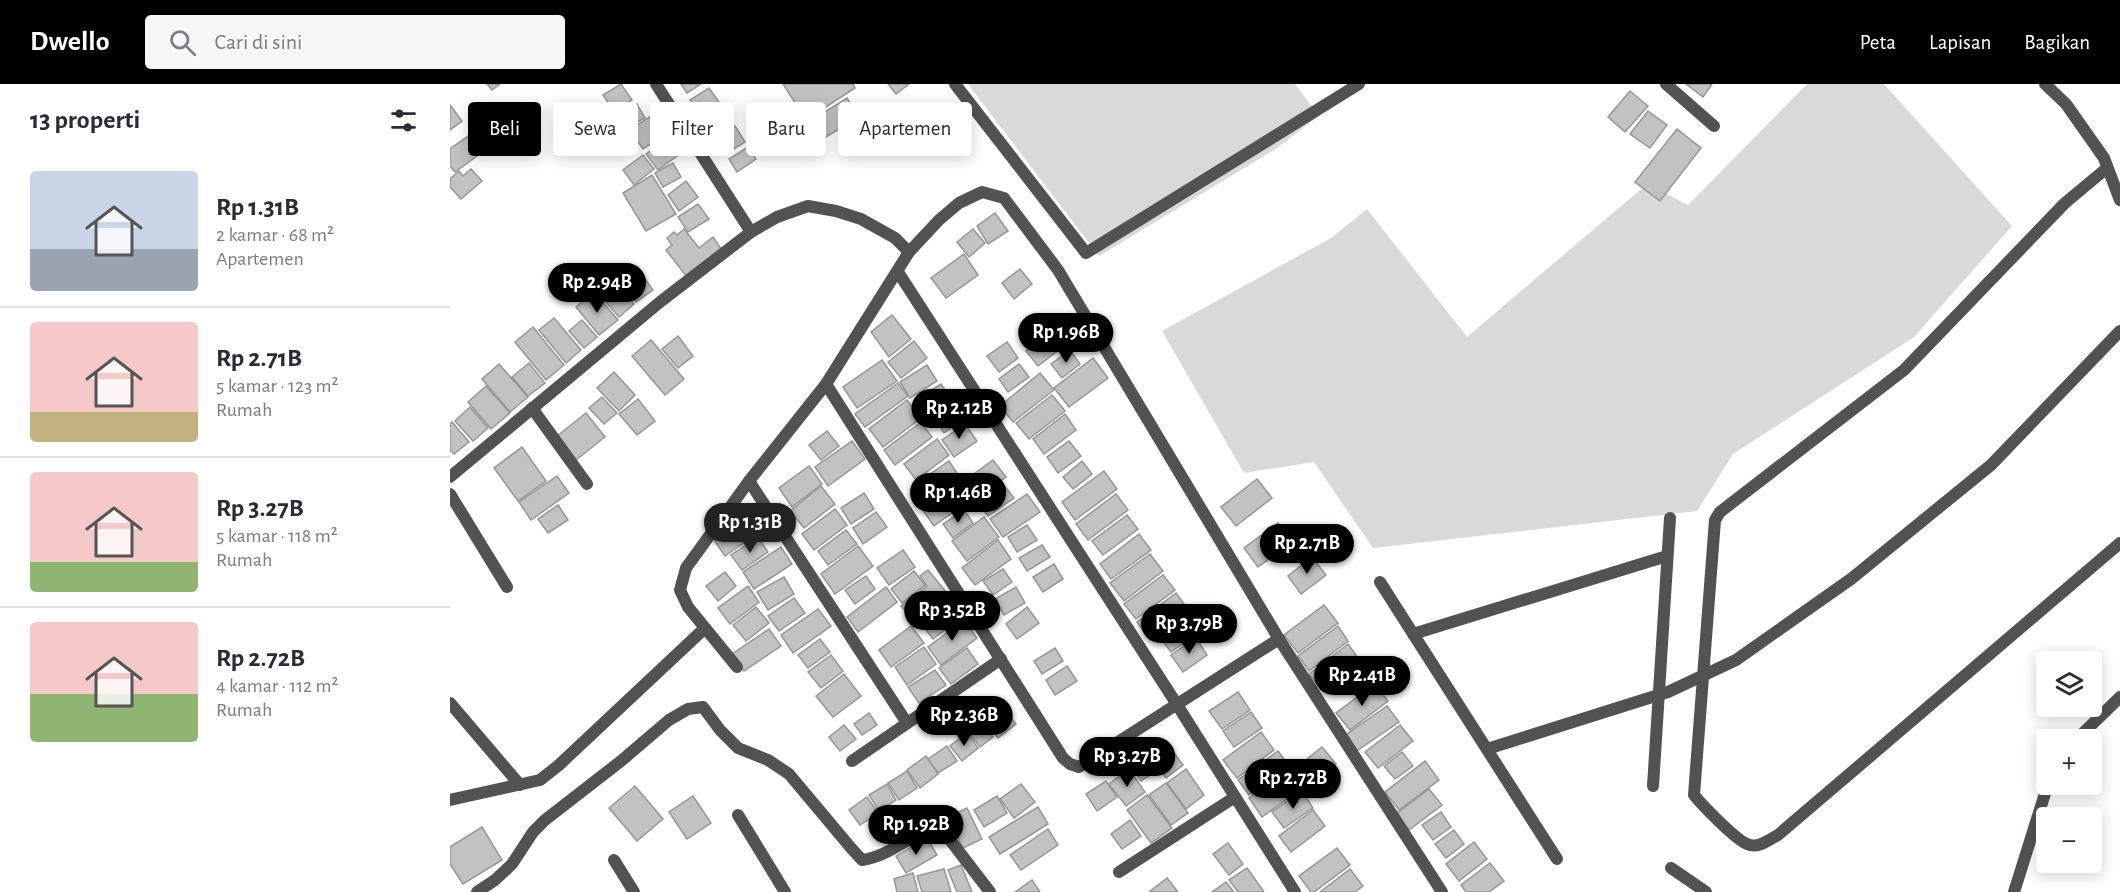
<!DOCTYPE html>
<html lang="id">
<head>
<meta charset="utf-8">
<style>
  body { margin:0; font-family:"Alegreya Sans",sans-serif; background:#f7f7f7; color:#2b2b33; height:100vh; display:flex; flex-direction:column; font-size:22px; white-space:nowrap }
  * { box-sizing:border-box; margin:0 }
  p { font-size:20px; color:#7c7c81 }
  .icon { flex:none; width:33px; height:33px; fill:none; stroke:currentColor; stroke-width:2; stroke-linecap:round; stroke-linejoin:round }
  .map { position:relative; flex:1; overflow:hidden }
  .panel { display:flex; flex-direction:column; background:#fff; width:450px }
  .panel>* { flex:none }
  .top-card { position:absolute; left:18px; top:18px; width:570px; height:54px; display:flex; gap:12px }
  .controls { position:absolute; left:1586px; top:567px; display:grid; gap:12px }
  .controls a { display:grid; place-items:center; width:66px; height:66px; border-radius:6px; background:#fff; box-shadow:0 3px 15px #0003; font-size:30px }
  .price { position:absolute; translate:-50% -51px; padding:0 14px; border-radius:21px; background:#000; color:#fff; font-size:20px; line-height:39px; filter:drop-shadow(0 2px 3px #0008) }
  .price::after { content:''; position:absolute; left:50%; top:36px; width:18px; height:14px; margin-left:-9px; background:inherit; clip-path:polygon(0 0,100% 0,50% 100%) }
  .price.selected { background:#222; color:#fff }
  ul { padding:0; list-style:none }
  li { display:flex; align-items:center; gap:18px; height:150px; padding:0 30px }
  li+li { border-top:2px solid #e1e1e2 }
  li span { display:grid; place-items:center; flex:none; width:168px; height:120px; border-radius:6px; color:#555 }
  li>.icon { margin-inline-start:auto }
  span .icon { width:72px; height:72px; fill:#fffc; stroke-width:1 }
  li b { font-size:26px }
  h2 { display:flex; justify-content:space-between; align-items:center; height:72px; padding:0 30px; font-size:26px }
  .pill { padding:0 21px; border-radius:6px; background:#fff; box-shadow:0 3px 15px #0003; font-size:21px; line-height:54px }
  .pill.selected { background:#000; color:#fff }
  header { display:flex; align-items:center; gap:36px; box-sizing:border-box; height:84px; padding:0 30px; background:#000; color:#fff }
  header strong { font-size:28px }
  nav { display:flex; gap:33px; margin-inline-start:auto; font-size:21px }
  .search { width:420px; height:54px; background:#f7f7f7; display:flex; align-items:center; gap:15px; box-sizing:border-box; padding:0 21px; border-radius:6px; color:#7c7c81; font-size:22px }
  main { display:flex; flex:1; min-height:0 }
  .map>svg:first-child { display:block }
  .green { fill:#d9d9d9 }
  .building { fill:#c2c2c2; stroke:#969696; stroke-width:1.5 }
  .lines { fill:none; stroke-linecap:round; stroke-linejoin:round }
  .service { stroke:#525252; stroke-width:12 }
  .minor { stroke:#525252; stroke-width:12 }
</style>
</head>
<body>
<header>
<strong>Dwello</strong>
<div class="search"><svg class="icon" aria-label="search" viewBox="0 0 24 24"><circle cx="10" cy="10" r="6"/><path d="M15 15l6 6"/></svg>Cari di sini</div>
<nav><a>Peta</a><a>Lapisan</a><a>Bagikan</a></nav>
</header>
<main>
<section class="panel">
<h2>13 properti<svg class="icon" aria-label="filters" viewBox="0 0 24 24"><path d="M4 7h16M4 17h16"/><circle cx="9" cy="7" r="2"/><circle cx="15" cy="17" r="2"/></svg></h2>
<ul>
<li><span style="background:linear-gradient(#c9d6e8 65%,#9aa5b1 0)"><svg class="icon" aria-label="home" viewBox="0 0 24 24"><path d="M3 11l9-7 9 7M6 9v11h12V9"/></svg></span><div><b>Rp 1.31B</b><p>2 kamar · 68 m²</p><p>Apartemen</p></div></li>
<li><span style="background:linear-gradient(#f6c9c9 75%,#c2b280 0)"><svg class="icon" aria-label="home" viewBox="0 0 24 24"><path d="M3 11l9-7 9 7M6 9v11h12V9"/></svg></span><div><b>Rp 2.71B</b><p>5 kamar · 123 m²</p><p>Rumah</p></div></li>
<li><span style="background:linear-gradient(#f6c9c9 75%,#8fb573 0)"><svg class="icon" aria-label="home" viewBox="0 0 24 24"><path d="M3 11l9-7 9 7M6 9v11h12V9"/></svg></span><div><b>Rp 3.27B</b><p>5 kamar · 118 m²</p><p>Rumah</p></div></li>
<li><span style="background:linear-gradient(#f6c9c9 60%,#8fb573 0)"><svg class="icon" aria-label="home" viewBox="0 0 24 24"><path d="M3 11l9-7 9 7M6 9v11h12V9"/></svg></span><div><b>Rp 2.72B</b><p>4 kamar · 112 m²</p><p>Rumah</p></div></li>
</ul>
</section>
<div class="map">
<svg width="1670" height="808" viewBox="0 0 1670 808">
  <rect width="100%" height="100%" fill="#fff"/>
  <g class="green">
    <polygon points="518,0 845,0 869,32 824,66 649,172"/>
    <polygon points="1357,0 1434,0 1562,142 1464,253 1283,370 1247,427 923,464 864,378 794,389 712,247 881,154 917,125 1017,253 1197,100 1238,121"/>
  </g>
  <g class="building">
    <polygon points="37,0 50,0 42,6"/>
    <polygon points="171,0 182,16 164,27 153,11"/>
    <polygon points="231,0 251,0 237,9"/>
    <polygon points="333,0 403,0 405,4 356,36"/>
    <polygon points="438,0 459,0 446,10"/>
    <polygon points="1236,0 1262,0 1253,13"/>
    <polygon points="259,4 269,18 250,31 240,16"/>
    <polygon points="1180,7 1198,22 1175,48 1158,33"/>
    <polygon points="397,14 409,33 371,56 359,38"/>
    <polygon points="187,20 195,34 178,43 170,30"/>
    <polygon points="0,21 12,37 0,46"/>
    <polygon points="273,23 282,36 263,47 255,34"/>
    <polygon points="210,26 223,45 193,65 180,46"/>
    <polygon points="1198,27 1217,41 1200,64 1180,50"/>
    <polygon points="166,28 179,49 148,69 135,48"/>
    <polygon points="285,42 295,58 276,70 266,54"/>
    <polygon points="1227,45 1251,64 1210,117 1185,98"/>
    <polygon points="25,47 38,64 5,88 0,82 0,65"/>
    <polygon points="223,51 234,67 208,86 196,70"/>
    <polygon points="298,63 306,75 287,88 279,75"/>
    <polygon points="193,71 204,85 184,101 173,86"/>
    <polygon points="223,79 231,93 213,103 205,89"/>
    <polygon points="21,85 32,97 11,115 0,103 0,95 9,87 13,92"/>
    <polygon points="202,91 226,130 196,147 173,109"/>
    <polygon points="236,97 248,113 229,127 218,111"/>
    <polygon points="248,120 259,135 238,148 228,133"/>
    <polygon points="545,129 558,147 538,160 527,142"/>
    <polygon points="234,145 249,164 263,153 272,166 237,193 216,166 222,161 217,154 224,148 227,151"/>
    <polygon points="523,145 535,159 519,173 507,158"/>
    <polygon points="514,170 528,191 496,214 481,194"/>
    <polygon points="570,185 582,200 564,215 552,199"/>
    <polygon points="191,189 203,206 186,218 174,202"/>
    <polygon points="170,204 184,220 169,233 155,217"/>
    <polygon points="144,208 168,236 149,251 126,223"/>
    <polygon points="442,231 461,255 439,273 421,248"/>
    <polygon points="104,234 131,266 116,279 89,246"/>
    <polygon points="132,236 147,253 134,264 119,247"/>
    <polygon points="83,243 114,281 96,296 65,258"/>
    <polygon points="607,243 619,258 588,282 576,267"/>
    <polygon points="228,252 243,272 228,284 212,265"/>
    <polygon points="201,256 234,295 215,311 182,272"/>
    <polygon points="464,257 477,274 451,294 438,278"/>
    <polygon points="557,258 568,274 549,288 537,272"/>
    <polygon points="620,266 630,280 612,294 601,280"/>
    <polygon points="643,274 658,294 619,323 604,304"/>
    <polygon points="432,276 447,297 407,324 393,303"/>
    <polygon points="79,279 95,299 78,312 62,293"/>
    <polygon points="49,280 78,313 60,328 32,295"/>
    <polygon points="569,280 579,293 558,308 549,295"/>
    <polygon points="477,281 487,297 460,314 450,298"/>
    <polygon points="164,288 185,311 169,327 147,304"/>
    <polygon points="590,289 604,306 563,338 550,322"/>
    <polygon points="448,299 458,312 415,343 405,330"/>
    <polygon points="491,300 502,316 476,333 465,316"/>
    <polygon points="36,302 60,329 41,345 18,318"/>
    <polygon points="602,311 615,327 579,355 566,339"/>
    <polygon points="152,313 167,329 154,340 139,324"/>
    <polygon points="188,315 205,337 187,351 169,330"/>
    <polygon points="457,316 471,334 433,363 419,345"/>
    <polygon points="502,322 512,336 494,349 484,334"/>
    <polygon points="20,323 38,344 23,357 5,337"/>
    <polygon points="136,329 155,353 126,376 107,352"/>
    <polygon points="615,330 626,346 594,370 583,355"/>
    <polygon points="2,338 19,358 4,370 0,366 0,340"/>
    <polygon points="471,338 482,353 445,381 434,366"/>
    <polygon points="515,340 527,357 504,373 492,356"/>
    <polygon points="377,347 389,362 371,376 359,361"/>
    <polygon points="487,355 499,371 466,396 454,380"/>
    <polygon points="402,357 415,375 378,402 365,383"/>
    <polygon points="619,357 631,372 608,389 597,373"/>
    <polygon points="72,363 96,397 68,417 44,384"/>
    <polygon points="543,376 556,393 525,415 513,398"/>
    <polygon points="499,377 511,395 476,418 464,401"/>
    <polygon points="632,377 642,390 623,405 613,393"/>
    <polygon points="359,382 372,400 342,423 329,404"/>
    <polygon points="654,387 667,405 625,436 612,418"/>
    <polygon points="107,392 119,409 81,436 69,418"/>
    <polygon points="807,395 822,414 786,442 771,423"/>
    <polygon points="509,398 521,415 484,442 472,425"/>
    <polygon points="553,400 564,414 538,432 528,419"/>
    <polygon points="371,402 385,420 354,444 340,427"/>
    <polygon points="414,409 424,425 401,440 391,424"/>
    <polygon points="577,410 590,428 553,453 540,435"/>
    <polygon points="666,410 678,426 638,456 626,440"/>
    <polygon points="108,421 118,436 98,449 88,435"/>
    <polygon points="385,425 397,441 364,466 352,450"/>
    <polygon points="514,426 523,439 503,454 493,440"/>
    <polygon points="426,428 437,443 413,460 403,444"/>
    <polygon points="677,431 688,445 653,471 642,457"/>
    <polygon points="297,433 308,449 275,472 264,456"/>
    <polygon points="534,433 549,453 517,477 502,457"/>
    <polygon points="828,439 842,458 808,483 794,464"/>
    <polygon points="577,441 587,456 567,468 558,453"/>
    <polygon points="396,446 407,460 378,481 368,467"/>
    <polygon points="689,450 701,466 661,495 650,480"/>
    <polygon points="308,453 318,468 292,486 281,471"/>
    <polygon points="548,456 561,475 525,501 512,484"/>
    <polygon points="592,461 600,473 577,487 569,474"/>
    <polygon points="408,462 423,482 385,510 371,490"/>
    <polygon points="331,463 342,480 304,505 293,488"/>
    <polygon points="453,466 465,483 439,501 427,484"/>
    <polygon points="700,470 713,487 674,517 660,499"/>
    <polygon points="862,473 876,491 851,510 838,492"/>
    <polygon points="604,480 613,495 593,508 583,493"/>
    <polygon points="553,485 562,498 543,511 533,497"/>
    <polygon points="478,486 502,515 467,542 451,522 477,502 470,492"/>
    <polygon points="464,487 475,501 452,519 441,505"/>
    <polygon points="275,488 286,502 268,517 256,502"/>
    <polygon points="713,491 725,506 686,535 674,520"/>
    <polygon points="416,492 425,505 405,520 395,506"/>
    <polygon points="334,493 344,510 318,526 307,508"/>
    <polygon points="298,502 309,518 280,540 268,524"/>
    <polygon points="436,503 447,518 408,548 397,533"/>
    <polygon points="566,503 575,519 554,531 545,515"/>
    <polygon points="726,509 740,528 700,556 687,538"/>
    <polygon points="344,514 355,529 329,547 318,532"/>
    <polygon points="874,521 888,539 848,569 834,551"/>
    <polygon points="306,523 319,539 296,557 283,541"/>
    <polygon points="577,523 589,539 567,555 556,540"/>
    <polygon points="368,525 381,542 343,569 331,551"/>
    <polygon points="490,527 501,541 483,555 472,541"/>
    <polygon points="514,536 527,554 491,581 478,563"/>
    <polygon points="733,538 744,552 721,568 711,555"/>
    <polygon points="461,542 474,559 441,583 429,566"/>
    <polygon points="888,542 898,557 859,587 848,572"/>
    <polygon points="319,545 331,562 294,587 282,570"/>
    <polygon points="746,554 757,571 733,588 721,571"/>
    <polygon points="370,555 380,568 358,584 348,571"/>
    <polygon points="898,560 911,578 873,607 859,590"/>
    <polygon points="474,563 486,580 457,601 445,583"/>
    <polygon points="517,564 528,580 501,600 489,584"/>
    <polygon points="605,564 613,577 592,590 584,577"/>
    <polygon points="381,571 393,587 371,604 358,588"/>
    <polygon points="617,582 627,597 605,611 596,596"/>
    <polygon points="485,586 496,601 469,619 458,603"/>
    <polygon points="394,590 411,612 383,633 366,612"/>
    <polygon points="925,600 938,617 900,646 886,629"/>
    <polygon points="788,608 800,626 772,645 759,627"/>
    <polygon points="937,622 949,638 905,668 894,652"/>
    <polygon points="553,623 566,640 548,654 534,637"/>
    <polygon points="801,628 812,644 784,663 773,647"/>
    <polygon points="419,629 427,641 412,651 404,640"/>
    <polygon points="531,639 543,653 530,663 518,648"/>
    <polygon points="394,641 406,655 390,667 379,653"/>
    <polygon points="950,641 963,657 928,684 915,668"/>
    <polygon points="811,648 824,666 787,694 773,676"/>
    <polygon points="517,649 528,664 512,677 500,662"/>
    <polygon points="716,658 733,681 716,694 699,672"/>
    <polygon points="497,662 507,677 488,689 478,675"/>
    <polygon points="872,663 886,680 856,704 842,687"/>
    <polygon points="828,667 839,682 799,711 788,696"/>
    <polygon points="952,668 963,682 945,695 934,682"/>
    <polygon points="694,669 706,687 691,697 679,680"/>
    <polygon points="476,672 488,690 470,704 457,686"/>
    <polygon points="975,677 989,696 949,726 935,708"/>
    <polygon points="679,685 695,708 676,722 659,700"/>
    <polygon points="736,685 754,711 736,725 717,699"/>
    <polygon points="837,686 851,705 812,733 799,714"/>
    <polygon points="457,687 467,704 449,716 438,699"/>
    <polygon points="656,697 667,713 647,727 636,710"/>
    <polygon points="716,699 738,729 721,741 699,711"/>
    <polygon points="437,700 446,716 429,727 419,711"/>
    <polygon points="571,700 585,718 564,734 550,715"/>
    <polygon points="185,702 213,735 187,757 159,724"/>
    <polygon points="979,705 992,721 959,746 946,730"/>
    <polygon points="852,707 863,724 834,744 822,728"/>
    <polygon points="697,711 722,744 701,759 677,726"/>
    <polygon points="243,712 261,739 237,755 219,728"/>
    <polygon points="547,712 557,729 534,743 524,726"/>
    <polygon points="417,713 428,729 410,741 399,726"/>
    <polygon points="588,723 598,740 550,770 539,753"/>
    <polygon points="517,724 532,755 513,764 498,733"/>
    <polygon points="863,726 875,742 841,768 829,752"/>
    <polygon points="991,728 1001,743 983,756 972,741"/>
    <polygon points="680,736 691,752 672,765 661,750"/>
    <polygon points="32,743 52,776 13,800 0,780 0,763"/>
    <polygon points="598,745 608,761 571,786 560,771"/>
    <polygon points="1004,746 1014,760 996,774 985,760"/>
    <polygon points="477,754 487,771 456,789 446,772"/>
    <polygon points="1024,758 1037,775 1009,797 996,780"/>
    <polygon points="778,759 793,780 779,791 763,770"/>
    <polygon points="887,764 900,781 864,808 861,808 849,792"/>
    <polygon points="1040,779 1054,797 1039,808 1016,808 1011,801"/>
    <polygon points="511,781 522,808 507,808 498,786"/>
    <polygon points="797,784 814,808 788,808 779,796"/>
    <polygon points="494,785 501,808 472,808 467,792"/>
    <polygon points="900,785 913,802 905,808 870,808"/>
    <polygon points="463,789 468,808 447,808 444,795"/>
    <polygon points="717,794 728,808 699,808"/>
    <polygon points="582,796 590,808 565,808"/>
    <polygon points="776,798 784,808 762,808"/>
  </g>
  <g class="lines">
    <polyline class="service" points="1221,784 1256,808"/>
    <g class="minor">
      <polyline points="206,0 301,148"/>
      <polyline points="505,0 636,169 909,0"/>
      <polyline points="1216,0 1264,42"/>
      <polyline points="1595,0 1616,20 1654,74 1670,116"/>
      <path d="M 1657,84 L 1615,119 L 1454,286 L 1270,428 L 1265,436 L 1244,711 C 1253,722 1285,755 1297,760 C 1308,765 1319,756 1328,751 L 1670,459"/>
      <polyline points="448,188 726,619 845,808"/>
      <polyline points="376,300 613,674 620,680 629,683 829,555"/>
      <polyline points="82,324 137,400"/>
      <polyline points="0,393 210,218 301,148 327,133 358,122 386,127 411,135 445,154 459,168"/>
      <polyline points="299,397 457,639"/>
      <polyline points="0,410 57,503"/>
      <polyline points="930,498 1107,775"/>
      <polyline points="963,550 1217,472"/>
      <polyline points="287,583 238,523 230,506 236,484 299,397 376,300 459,168 489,136 509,119 532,108 554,114 608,186 829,555 992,808"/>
      <polyline points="0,619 70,701"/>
      <polyline points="1626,656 1670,613"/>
      <polyline points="1037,665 1218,608 1286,576 1401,495 1541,381 1670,247"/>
      <polyline points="402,677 551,575"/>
      <polyline points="1203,702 1220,434"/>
      <polyline points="0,716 90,696 109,681 255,544"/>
      <polyline points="288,731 335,808"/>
      <polyline points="164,776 184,808"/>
      <polyline points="669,788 785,713"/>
      <path d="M 27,808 L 45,796 L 62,780 L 83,748 L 95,736 L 171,677 L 219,636 L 238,625 L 253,623 L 270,646 L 288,664 L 318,676 L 339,690 L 401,764 L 412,776 C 439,772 460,752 485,742 L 497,752 L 540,808"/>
      <polyline points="1564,808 1598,700"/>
    </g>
  </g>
</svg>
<div class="controls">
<a><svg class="icon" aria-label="layers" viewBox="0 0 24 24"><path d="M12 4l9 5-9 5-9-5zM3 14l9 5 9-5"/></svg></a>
<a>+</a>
<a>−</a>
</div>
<b class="price" style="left:147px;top:230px">Rp 2.94B</b>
<b class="price" style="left:616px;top:280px">Rp 1.96B</b>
<b class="price" style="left:509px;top:356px">Rp 2.12B</b>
<b class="price" style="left:508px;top:440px">Rp 1.46B</b>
<b class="price selected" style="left:300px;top:470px">Rp 1.31B</b>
<b class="price" style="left:857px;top:491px">Rp 2.71B</b>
<b class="price" style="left:502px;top:558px">Rp 3.52B</b>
<b class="price" style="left:739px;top:571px">Rp 3.79B</b>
<b class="price" style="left:912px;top:623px">Rp 2.41B</b>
<b class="price" style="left:514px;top:663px">Rp 2.36B</b>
<b class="price" style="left:677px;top:704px">Rp 3.27B</b>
<b class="price" style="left:843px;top:726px">Rp 2.72B</b>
<b class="price" style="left:466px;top:772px">Rp 1.92B</b>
<div class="top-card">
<a class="pill selected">Beli</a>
<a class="pill">Sewa</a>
<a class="pill">Filter</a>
<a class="pill">Baru</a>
<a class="pill">Apartemen</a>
</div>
</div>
</main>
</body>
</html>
